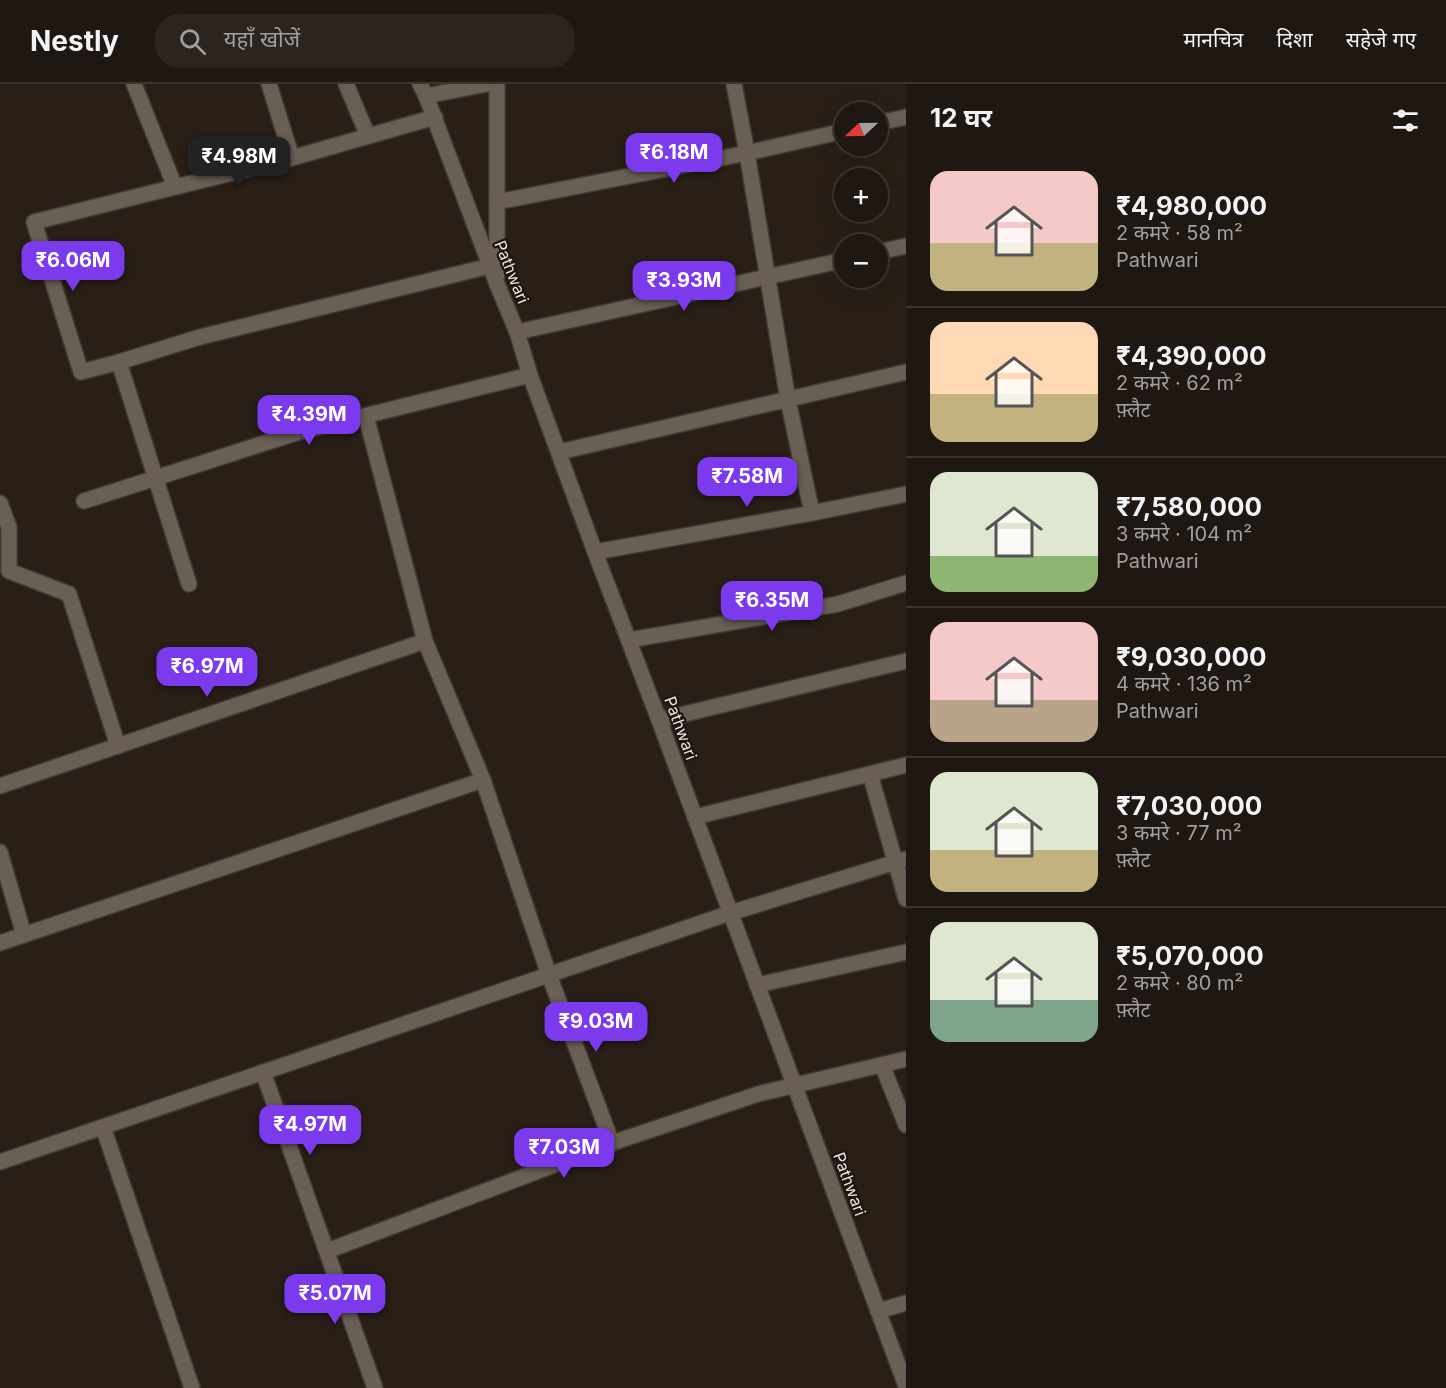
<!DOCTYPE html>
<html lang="hi">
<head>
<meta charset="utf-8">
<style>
  body { margin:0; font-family:Inter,"Noto Sans Devanagari",sans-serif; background:#2c241f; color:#f1f3f6; height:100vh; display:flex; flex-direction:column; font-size:22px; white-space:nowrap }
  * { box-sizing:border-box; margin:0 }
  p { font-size:20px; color:#a19f9f }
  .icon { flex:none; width:33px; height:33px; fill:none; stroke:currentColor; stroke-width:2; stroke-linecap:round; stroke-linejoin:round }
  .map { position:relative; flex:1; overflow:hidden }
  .details { display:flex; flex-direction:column; background:#1f1711; width:540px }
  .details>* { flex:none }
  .needle { width:39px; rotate:248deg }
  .fabs { position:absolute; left:834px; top:18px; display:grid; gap:12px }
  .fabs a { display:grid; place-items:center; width:54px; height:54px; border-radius:50%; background:#1f1711; box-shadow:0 6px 24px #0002,0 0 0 2px #3c3631; font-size:30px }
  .price { position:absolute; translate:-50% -51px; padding:0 14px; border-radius:12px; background:#7c3aed; color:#fff; font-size:20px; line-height:39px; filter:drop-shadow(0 2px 3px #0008) }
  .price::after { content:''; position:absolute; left:50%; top:36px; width:18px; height:14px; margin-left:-9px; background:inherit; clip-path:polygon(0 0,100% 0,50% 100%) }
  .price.active { background:#222; color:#fff }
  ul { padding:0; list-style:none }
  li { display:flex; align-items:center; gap:18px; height:150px; padding:0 24px }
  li+li { border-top:2px solid #3c3631 }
  li span { display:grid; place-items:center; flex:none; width:168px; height:120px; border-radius:18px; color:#555 }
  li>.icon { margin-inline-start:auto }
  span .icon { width:72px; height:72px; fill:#fffc; stroke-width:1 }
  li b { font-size:26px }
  h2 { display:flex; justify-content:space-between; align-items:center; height:72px; padding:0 24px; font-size:26px }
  header { display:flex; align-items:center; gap:36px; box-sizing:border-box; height:84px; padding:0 30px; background:#1f1711; border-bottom:2px solid #3c3631 }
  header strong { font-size:28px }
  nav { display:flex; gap:33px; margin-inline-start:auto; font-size:21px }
  .search { width:420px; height:54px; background:#2c241f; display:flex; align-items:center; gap:15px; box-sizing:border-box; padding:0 21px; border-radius:24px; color:#a19f9f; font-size:22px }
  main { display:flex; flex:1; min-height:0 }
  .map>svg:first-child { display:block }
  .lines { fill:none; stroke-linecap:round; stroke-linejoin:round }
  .minor-casing { stroke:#413934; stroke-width:18 }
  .minor { stroke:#6a5f55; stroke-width:15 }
  .labels { text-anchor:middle; stroke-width:4.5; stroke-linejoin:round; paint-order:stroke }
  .street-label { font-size:16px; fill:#ece5e0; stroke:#1f160e }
</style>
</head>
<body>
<header>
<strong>Nestly</strong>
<div class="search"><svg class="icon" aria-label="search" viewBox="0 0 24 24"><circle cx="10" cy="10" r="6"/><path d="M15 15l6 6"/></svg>यहाँ खोजें</div>
<nav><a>मानचित्र</a><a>दिशा</a><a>सहेजे गए</a></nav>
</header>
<main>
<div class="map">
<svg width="906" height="1304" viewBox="0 0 906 1304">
  <rect width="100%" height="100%" fill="#291f17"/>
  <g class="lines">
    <g class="minor-casing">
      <g id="minor">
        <polyline points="134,0 175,103"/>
        <polyline points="269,0 292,74"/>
        <polyline points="346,0 368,52"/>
        <polyline points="420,0 426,12 497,200 517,248 530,291 595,468 659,636 906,1302"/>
        <polyline points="734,0 747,69 788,316 812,429"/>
        <polyline points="426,12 487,0"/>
        <polyline points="435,33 292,74 34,138 81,288 119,278 200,253 490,182"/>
        <polyline points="878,39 906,33"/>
        <polyline points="497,118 747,69 844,47"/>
        <polyline points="878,168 906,162"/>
        <polyline points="497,191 497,0"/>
        <polyline points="517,248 844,176"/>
        <polyline points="119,278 189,500"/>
        <polyline points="366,332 425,557 483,696 549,891 612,1059"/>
        <polyline points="559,368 906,288"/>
        <polyline points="84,417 299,348 530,291"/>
        <polyline points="0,419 9,443 9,487 69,510 118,662"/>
        <polyline points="595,468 812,429 906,410"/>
        <polyline points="629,556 838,520 906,499"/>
        <polyline points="659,636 906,577"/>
        <polyline points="870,690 906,815"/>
        <polyline points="0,702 425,557"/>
        <polyline points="695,733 906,681"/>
        <polyline points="0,768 24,851"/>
        <polyline points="0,859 483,696"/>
        <polyline points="757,901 906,868"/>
        <polyline points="882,981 906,1041"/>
        <polyline points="263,988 375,1304"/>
        <polyline points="103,1043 192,1304"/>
        <polyline points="0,1078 730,829 906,775"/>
        <polyline points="327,1167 612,1059 758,1010 906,975"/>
        <polyline points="878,1227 906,1219"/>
      </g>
    </g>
    <use href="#minor" class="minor"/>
  </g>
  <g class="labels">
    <g class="street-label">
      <text transform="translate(512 188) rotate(68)" y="6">Pathwari</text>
      <text transform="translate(681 644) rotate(70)" y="6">Pathwari</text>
      <text transform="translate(850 1100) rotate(70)" y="6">Pathwari</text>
    </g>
  </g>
</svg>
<div class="fabs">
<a><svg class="needle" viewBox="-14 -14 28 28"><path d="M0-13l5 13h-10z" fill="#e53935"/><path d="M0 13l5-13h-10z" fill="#a19f9f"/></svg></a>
<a>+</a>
<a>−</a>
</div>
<b class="price" style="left:674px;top:100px">₹6.18M</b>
<b class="price active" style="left:239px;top:104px">₹4.98M</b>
<b class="price" style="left:73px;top:208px">₹6.06M</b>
<b class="price" style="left:684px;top:228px">₹3.93M</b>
<b class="price" style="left:309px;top:362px">₹4.39M</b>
<b class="price" style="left:747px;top:424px">₹7.58M</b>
<b class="price" style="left:772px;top:548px">₹6.35M</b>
<b class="price" style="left:207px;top:614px">₹6.97M</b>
<b class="price" style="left:596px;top:969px">₹9.03M</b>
<b class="price" style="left:310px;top:1072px">₹4.97M</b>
<b class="price" style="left:564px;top:1095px">₹7.03M</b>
<b class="price" style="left:335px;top:1241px">₹5.07M</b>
</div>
<section class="details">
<h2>12 घर<svg class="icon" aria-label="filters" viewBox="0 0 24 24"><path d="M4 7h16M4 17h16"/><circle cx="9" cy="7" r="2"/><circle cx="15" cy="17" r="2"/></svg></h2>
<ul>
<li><span style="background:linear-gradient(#f6c9c9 60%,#c2b280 0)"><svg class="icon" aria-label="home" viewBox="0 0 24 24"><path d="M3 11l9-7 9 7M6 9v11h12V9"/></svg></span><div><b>₹4,980,000</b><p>2 कमरे · 58 m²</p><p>Pathwari</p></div></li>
<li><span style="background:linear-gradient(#ffd9b3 60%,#c2b280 0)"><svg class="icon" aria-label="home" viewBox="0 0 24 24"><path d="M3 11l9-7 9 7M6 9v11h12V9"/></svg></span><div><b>₹4,390,000</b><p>2 कमरे · 62 m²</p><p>फ़्लैट</p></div></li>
<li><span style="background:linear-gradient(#dfe7d0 70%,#8fb573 0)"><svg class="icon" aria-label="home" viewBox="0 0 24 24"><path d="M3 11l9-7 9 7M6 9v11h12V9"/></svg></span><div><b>₹7,580,000</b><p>3 कमरे · 104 m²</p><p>Pathwari</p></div></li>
<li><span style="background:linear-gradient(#f6c9c9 65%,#b9a48a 0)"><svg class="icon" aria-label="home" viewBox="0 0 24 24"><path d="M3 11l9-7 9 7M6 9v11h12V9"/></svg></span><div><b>₹9,030,000</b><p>4 कमरे · 136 m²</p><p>Pathwari</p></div></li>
<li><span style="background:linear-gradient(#dfe7d0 65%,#c2b280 0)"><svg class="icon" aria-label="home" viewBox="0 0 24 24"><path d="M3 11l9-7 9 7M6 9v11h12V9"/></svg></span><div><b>₹7,030,000</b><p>3 कमरे · 77 m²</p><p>फ़्लैट</p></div></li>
<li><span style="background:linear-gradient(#dfe7d0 65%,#7fa58c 0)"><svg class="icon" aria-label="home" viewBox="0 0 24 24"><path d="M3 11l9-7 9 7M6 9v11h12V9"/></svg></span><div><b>₹5,070,000</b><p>2 कमरे · 80 m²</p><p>फ़्लैट</p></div></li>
</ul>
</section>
</main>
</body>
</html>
